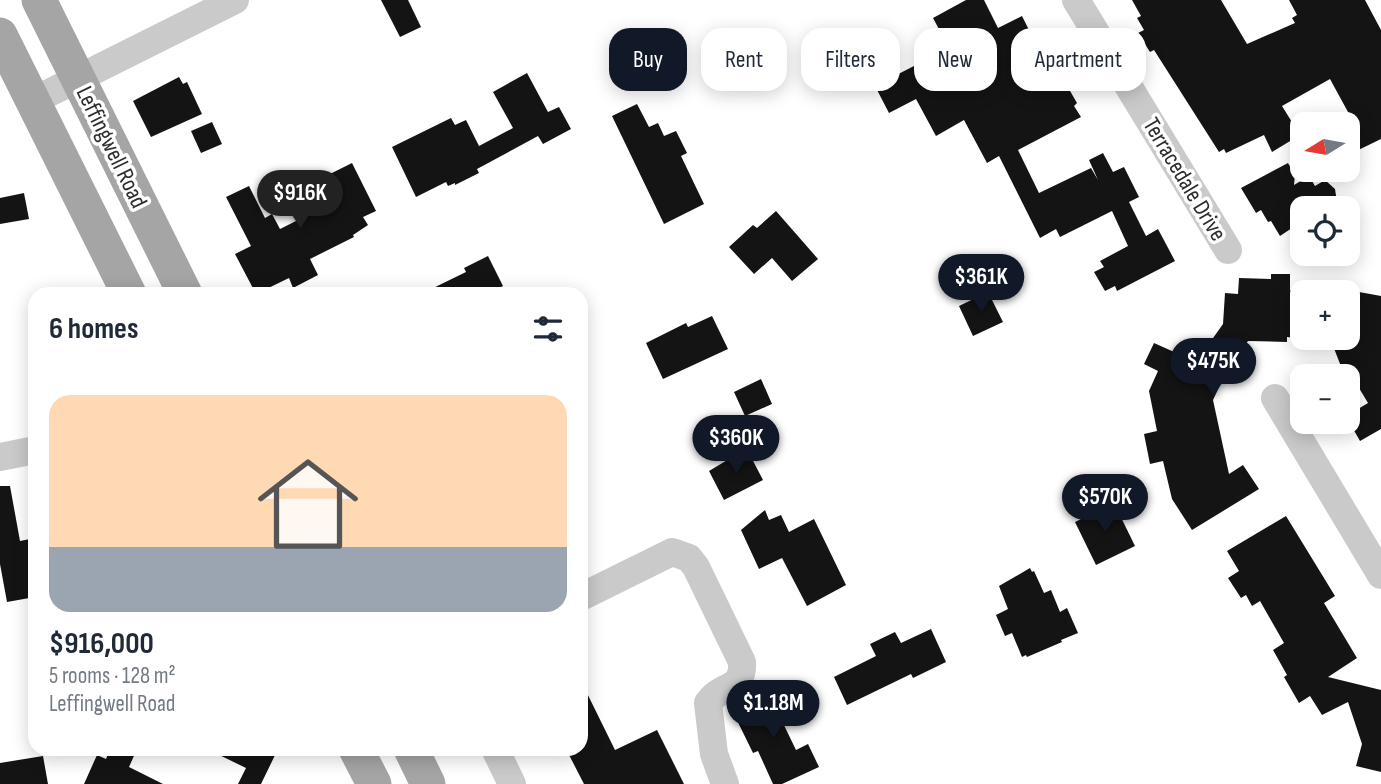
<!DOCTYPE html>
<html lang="en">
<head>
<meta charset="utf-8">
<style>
  body { margin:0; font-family:"Sofia Sans Condensed",sans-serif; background:#f6f6f7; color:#1f2937; height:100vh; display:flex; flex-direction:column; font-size:26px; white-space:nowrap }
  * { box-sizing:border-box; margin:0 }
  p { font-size:23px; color:#747a83 }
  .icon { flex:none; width:38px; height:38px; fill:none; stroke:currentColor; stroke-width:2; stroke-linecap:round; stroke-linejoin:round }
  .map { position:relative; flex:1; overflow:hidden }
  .drawer { position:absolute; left:28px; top:287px; width:560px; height:469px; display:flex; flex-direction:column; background:#fff; border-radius:21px; box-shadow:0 4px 18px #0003 }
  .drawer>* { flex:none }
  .hud { position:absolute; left:609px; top:28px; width:665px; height:63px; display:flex; gap:14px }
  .needle { width:46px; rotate:259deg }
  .buttons { position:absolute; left:1290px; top:112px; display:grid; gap:14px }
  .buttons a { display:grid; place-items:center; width:70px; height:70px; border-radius:14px; background:#fff; box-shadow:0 4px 18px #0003; font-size:35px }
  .price { position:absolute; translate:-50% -60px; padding:0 16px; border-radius:24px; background:#111827; color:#fff; font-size:23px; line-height:46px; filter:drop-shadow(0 2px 4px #0008) }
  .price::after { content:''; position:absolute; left:50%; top:42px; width:21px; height:16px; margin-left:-10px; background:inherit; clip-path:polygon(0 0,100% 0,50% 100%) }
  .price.active { background:#222; color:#fff }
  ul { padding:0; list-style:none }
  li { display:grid; align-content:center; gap:14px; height:371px; padding:0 21px }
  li+li { border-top:2px solid #e0e1e3 }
  li span { display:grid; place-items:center; height:217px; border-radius:21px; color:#555 }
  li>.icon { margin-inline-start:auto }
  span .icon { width:126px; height:126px; fill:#fffc; stroke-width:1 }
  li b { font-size:30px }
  h2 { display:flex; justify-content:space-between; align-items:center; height:84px; padding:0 21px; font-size:30px }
  .pill { padding:0 24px; border-radius:21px; background:#fff; box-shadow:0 4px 18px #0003; font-size:24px; line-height:63px }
  .pill.active { background:#111827; color:#fff }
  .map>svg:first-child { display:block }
  .building { fill:#141414 }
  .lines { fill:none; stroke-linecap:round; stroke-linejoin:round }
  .minor { stroke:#cacaca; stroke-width:28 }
  .major { stroke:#a5a5a5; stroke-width:35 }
  .labels { text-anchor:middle; stroke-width:7; stroke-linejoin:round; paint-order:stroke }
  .street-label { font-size:24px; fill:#2d2d2d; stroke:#fff }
</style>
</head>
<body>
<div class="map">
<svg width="1381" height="784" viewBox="0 0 1381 784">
  <rect width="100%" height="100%" fill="#fff"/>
  <g class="building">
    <polygon points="381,0 408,0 421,27 400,37"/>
    <polygon points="966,0 984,0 998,28 1022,16 1034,40 1029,42 1050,81 1062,77 1077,103 1074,106 1081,117 1018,150 1039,193 1091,168 1098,180 1089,160 1103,153 1113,172 1124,167 1139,197 1129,202 1146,236 1158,229 1175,261 1117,291 1115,286 1105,291 1094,272 1104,267 1100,261 1128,246 1112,211 1060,237 1056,229 1040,238 999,156 987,163 964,120 936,136 916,99 889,113 875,86 949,48 933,18"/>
    <polygon points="1132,0 1221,0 1247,44 1295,23 1292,18 1297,15 1289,0 1365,0 1381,30 1381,139 1348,155 1348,112 1330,79 1282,106 1300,135 1272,152 1264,135 1226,153 1224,149 1219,152 1154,50 1150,52 1138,33 1144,30 1137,18 1141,16"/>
    <polygon points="527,73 548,112 559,107 571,129 543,144 538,136 477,169 479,173 455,185 455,183 448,186 446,182 416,197 392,147 451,118 455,125 466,120 479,146 513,128 493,92"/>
    <polygon points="179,77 183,84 187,82 202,114 151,137 133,101"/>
    <polygon points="637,104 649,127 658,123 664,136 676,131 687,153 681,156 704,204 664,224 612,116"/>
    <polygon points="212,122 222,144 201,153 191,131"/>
    <polygon points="352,163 376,211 363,217 368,225 353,235 354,237 310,259 318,275 293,288 289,278 256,294 235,254 251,246 226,197 249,186 265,218 272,214 280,229 320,209 308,185"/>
    <polygon points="1288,163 1295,175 1294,185 1309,176 1315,186 1325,180 1335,189 1337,202 1329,208 1293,208 1292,228 1280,236 1271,221 1268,222 1261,210 1256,213 1241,188"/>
    <polygon points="24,193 29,219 0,224 0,198"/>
    <polygon points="776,211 818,259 792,281 772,258 754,274 729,247 753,225 757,228"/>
    <polygon points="488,256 503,286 487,294 421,294 466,272 464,268"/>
    <polygon points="1271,274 1290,274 1290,290 1302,293 1302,339 1287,337 1287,342 1248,341 1228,368 1213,400 1229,474 1243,465 1259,489 1192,530 1172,499 1163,461 1150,464 1144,434 1157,431 1149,391 1158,371 1144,364 1154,343 1183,356 1187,349 1201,355 1223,324 1225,293 1238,294 1239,278 1271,279"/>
    <polygon points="1348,290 1381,296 1381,429 1360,441 1348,420 1348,415 1368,403 1347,368 1342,369 1330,338 1348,338 1348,301 1355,302"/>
    <polygon points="988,292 1003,322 973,336 959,306"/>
    <polygon points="712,316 728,349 663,379 646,343 686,323 688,327"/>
    <polygon points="761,379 772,404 745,416 734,392"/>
    <polygon points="744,450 748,458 751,457 763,480 724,500 709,471"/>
    <polygon points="0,486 10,486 20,541 35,538 35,597 7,602 0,564"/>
    <polygon points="1114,503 1135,546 1096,565 1075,522"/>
    <polygon points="765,510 769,520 781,515 789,532 814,519 846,585 807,606 782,558 759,569 741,530"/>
    <polygon points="1286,516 1335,596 1324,603 1357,658 1328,677 1381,690 1381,772 1356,766 1362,744 1348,702 1322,715 1310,696 1299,703 1284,677 1287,675 1273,650 1284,643 1260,601 1252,606 1246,595 1241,598 1228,578 1239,571 1227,551"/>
    <polygon points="1030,568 1032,572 1034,571 1044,593 1051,590 1060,612 1067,608 1078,633 1061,640 1062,642 1027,657 1026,655 1022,657 1012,633 1005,636 996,615 1008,609 999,586"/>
    <polygon points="931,629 946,662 913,678 911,674 847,705 834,677 876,656 870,644 895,632 901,643"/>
    <polygon points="581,681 615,750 657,730 684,784 584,784 566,749 581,749"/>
    <polygon points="767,690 796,750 808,744 819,767 782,784 773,784 758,751 753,753 731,708"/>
    <polygon points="110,749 137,749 129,767 163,784 84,784 97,755 106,759"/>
    <polygon points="207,749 278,749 261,784 238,784 246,768"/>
    <polygon points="43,756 48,784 0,784 0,763"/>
  </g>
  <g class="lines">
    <g class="minor">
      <polyline points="1076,0 1228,250"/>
      <polyline points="33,101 235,0"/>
      <polyline points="1275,398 1381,575"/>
      <polyline points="0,457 35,450"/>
      <path d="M 581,597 L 672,552 L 689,558 L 696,567 L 742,662 C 744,692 721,683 708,703 L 714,754 L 725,784"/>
      <polyline points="495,749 512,784"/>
    </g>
    <g class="major">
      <polyline points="39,0 185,294"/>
      <polyline points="0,35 129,294"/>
      <polyline points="356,749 374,784"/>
      <polyline points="411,749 428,784"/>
    </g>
  </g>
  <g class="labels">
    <g class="street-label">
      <text transform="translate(112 147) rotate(64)" y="8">Leffingwell Road</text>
      <text transform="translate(1185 179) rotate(59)" y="8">Terracedale Drive</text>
    </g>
  </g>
</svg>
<div class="buttons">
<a><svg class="needle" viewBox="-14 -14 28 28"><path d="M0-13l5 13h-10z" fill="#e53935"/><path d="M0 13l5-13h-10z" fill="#747a83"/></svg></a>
<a><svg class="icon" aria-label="locate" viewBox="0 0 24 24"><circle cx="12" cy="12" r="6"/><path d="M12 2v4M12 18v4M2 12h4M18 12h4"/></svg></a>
<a>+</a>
<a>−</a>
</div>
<b class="price active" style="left:300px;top:230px">$916K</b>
<b class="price" style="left:981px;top:314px">$361K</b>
<b class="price" style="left:1213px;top:398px">$475K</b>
<b class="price" style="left:736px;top:475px">$360K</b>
<b class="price" style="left:1105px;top:534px">$570K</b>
<b class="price" style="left:773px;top:740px">$1.18M</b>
<div class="hud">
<a class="pill active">Buy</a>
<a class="pill">Rent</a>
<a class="pill">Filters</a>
<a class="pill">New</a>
<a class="pill">Apartment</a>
</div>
<section class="drawer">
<h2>6 homes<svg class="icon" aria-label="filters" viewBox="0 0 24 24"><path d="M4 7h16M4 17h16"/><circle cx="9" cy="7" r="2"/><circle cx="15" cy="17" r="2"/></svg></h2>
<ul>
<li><span style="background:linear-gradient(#ffd9b3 70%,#9aa5b1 0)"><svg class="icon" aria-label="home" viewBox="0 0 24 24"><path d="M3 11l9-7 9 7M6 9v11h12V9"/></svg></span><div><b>$916,000</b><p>5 rooms · 128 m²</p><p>Leffingwell Road</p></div></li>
</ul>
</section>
</div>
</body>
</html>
